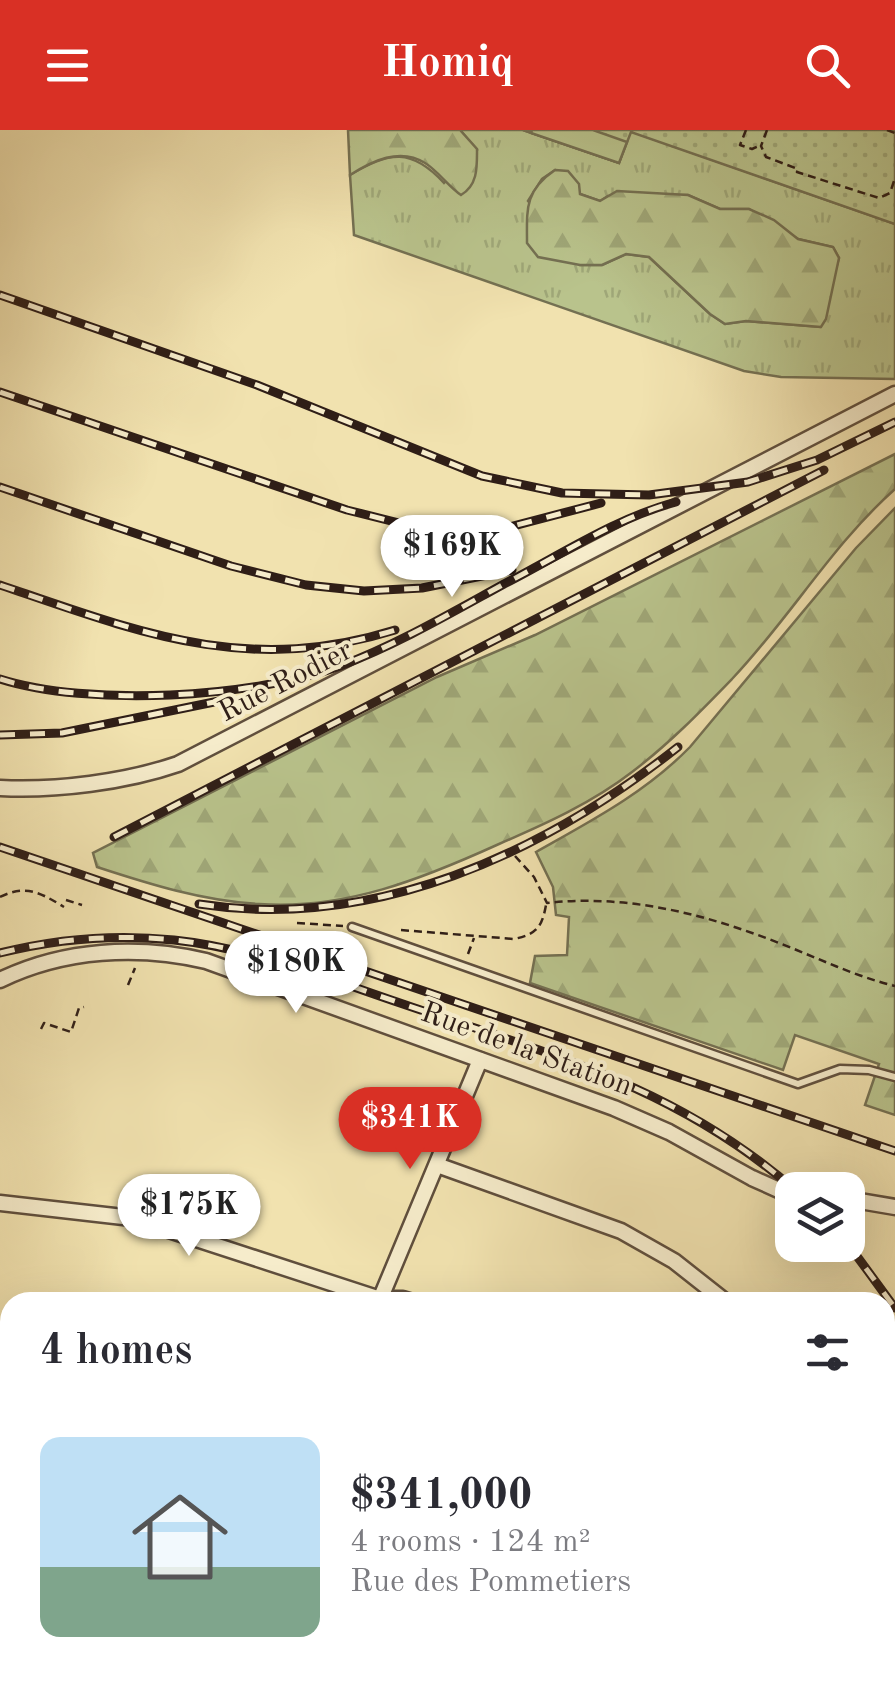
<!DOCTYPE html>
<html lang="en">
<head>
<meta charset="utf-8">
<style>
  body { margin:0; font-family:"Old Standard TT",serif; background:#f2f2f3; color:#2b2b33; height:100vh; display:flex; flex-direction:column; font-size:38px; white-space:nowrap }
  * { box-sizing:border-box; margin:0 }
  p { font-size:32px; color:#7c7c81 }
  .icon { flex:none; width:55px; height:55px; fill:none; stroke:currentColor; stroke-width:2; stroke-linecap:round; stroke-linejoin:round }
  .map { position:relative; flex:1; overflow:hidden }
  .drawer { position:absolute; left:0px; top:1162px; width:895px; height:392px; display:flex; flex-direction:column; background:#fff; border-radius:30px 30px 0 0; box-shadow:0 10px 40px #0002 }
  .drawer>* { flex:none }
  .controls { position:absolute; left:775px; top:1042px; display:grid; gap:20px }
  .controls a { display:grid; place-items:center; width:90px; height:90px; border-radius:20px; background:#fff; box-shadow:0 10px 40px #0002; font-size:50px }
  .price { position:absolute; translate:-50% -85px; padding:0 22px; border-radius:35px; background:#fff; color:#222; font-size:32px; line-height:65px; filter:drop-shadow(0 2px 5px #0008) }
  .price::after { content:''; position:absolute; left:50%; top:60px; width:30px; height:22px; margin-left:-15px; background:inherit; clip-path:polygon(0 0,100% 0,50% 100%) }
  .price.current { background:#d93025; color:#fff }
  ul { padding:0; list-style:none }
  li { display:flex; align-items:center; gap:30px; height:250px; padding:0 40px }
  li+li { border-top:2px solid #e1e1e2 }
  li span { display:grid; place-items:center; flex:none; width:280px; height:200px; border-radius:20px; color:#555 }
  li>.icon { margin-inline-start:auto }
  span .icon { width:120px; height:120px; fill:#fffc; stroke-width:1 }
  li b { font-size:42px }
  h2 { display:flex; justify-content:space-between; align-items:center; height:120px; padding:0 40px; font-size:42px }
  header { display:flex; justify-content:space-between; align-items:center; height:130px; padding:0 40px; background:#d93025; color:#fff; font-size:45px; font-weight:700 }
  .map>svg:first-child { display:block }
  .grass { fill:url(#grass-tufts); stroke:#747052; stroke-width:2.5; fill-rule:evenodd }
  .forest { fill:url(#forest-firs); stroke:#747052; stroke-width:2.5 }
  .park { fill:url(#park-dots); stroke:#747052; stroke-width:2.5 }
  .pitch { fill:#b9c38c; stroke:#747052; stroke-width:2.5 }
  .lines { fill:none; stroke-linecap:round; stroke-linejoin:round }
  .service-casing { stroke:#604f3d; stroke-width:11 }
  .minor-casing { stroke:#604f3d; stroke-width:19 }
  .path { stroke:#2f1e17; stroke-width:2.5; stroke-dasharray:8 5; stroke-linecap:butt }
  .service { stroke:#f6eccb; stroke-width:6 }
  .minor { stroke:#f6eccb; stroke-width:14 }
  .rail-casing { stroke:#2f1e17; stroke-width:9 }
  .rail { stroke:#f6eccb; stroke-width:5; stroke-dasharray:15; stroke-linecap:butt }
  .labels { text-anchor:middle; stroke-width:8; stroke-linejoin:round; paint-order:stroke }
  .street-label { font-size:30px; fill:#2f1e17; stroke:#f6eccb }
</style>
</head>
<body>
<header><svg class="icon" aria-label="menu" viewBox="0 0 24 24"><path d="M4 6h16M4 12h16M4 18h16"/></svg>Homiq<svg class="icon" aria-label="search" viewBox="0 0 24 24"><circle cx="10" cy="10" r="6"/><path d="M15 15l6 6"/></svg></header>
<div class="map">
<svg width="895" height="1554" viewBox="0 0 895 1554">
  <defs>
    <pattern id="grass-tufts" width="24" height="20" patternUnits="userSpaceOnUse" patternTransform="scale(2.5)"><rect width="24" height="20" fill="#b9c38c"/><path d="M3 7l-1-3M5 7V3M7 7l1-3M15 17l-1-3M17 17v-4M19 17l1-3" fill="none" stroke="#9fa778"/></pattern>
    <pattern id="forest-firs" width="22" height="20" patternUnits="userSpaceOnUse" patternTransform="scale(2.5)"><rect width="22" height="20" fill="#b9c38c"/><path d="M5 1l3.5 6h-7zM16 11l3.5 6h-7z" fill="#9fa778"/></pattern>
    <pattern id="park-dots" width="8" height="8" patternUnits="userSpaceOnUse" patternTransform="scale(2.5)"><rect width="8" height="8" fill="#b9c38c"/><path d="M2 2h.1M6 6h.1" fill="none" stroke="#9fa778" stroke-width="1.8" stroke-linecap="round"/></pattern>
  </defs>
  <rect width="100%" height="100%" fill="#f1e2af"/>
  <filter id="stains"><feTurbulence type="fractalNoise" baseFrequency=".002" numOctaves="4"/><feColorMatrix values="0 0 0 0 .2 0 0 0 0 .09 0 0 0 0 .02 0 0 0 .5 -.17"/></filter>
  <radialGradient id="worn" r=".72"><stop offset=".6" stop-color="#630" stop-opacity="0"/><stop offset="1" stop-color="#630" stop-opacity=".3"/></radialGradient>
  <path class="grass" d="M 460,0 L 523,0 L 619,33 L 630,1 L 895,94 L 895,249 L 781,247 L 744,241 L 354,105 L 350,45 C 389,21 412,18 444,53 L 477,20 ZM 555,40 L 580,64 L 600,71 L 608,66 L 688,65 L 720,79 L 749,79 L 798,109 L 833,117 L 839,128 L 820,197 L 746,191 L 725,194 L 710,184 L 649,127 L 626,124 L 602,135 L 580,135 L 528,71 L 542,49 Z"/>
  <g class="forest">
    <path d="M 348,0 L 460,0 L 477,19 C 477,37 478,55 461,65 C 448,56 438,41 425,33 C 400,17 372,31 350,45 Z"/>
    <path d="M 555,40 L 568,41 L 579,54 L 580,64 L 600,71 L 617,61 L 688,65 L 720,79 L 749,79 L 774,90 L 798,109 L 833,117 L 839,128 L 826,189 L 821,197 L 746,191 L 725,194 L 710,184 L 649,127 L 626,124 L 602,135 L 580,135 L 538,127 L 527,113 C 527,80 524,61 555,40 Z"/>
    <path d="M 895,324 L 895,359 C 832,415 790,488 732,549 C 700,582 669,614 632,642 C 592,673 545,694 499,714 C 422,749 345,780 259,774 C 203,771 149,754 97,737 L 93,723 L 437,547 L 535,505 Z"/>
    <path d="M 895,378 L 895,985 L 865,975 L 879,934 L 795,905 L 783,940 L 530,853 L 535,826 L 567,825 L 569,787 L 556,785 L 553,757 L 536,722 C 591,691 645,663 690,617 L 856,418 Z"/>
  </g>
  <polygon class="park" points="523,0 895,0 895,94 631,2 619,33"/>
  <polygon class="pitch" points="532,0 593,0 627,12 619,33 531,3"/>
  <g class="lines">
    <g class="service-casing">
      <polyline id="service" points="352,797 798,954 840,939 869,940 895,947"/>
    </g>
    <g class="minor-casing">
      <g id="minor">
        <path d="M 0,658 C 55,661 126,652 178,634 L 895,264"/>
        <path d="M 0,850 C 64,819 138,815 206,831 L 614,978 L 669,1002 L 752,1048 L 792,1066"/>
        <polyline points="437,1035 621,1101 674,1131 726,1172"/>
        <polyline points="848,1069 895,1077"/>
        <polyline points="0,1073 132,1088 380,1169 403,1169 413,1172"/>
        <polyline points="379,1172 480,930"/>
        <polyline points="0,1261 10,1265"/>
        <polyline points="885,1415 895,1422"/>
        <polyline points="885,1441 895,1448"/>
        <polyline points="737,1545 757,1554"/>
      </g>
    </g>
    <g class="path">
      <polyline points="746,0 740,15 752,19 759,16"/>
      <polyline points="767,0 761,16 766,27 798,39 797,42 879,68 890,63 895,48"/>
      <polyline points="887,0 895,3"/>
      <path d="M 515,726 L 534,747 L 547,773 C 627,764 705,784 779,813 C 818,828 854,846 895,856"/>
      <path d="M 0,767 C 26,754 41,763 64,777"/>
      <polyline points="66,770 82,775"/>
      <polyline points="297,793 343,796"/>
      <path d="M 401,800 L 514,809 C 537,804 542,797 546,775"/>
      <polyline points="468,824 474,808"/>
      <polyline points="128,855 135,838"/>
      <polyline points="41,899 44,893 71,902 79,878 84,877"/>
      <polyline points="885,1270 891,1271 894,1279"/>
    </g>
    <use href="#service" class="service"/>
    <use href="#minor" class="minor"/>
    <g class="rail-casing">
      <g id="rail">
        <polyline points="0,165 257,255 482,346 562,363 649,365 748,352 817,330 895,292"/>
        <polyline points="0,262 347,380 419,398 452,402 498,400 601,373"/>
        <polyline points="0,357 231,436 306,455 364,461 422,458 512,440"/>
        <path d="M 0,455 C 138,502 247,546 395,500"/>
        <path d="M 0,549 C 88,577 253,568 340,536 C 396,515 451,483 504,454 C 559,426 616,388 676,372"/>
        <polyline points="0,605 62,603 219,571"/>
        <polyline points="114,707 824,340"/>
        <polyline points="0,717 895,1021"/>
        <path d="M 199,774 C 375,801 542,724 678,617"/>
        <path d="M 0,823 C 56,809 116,804 174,810 C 252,818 326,848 400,873 C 546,923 676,956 795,1060"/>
        <polyline points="848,1114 895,1178"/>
      </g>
    </g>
    <use href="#rail" class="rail"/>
  </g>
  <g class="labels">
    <g class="street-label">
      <text transform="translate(285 550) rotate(-27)" y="10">Rue Rodier</text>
      <text transform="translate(527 918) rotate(20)" y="10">Rue de la Station</text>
    </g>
  </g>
  <rect width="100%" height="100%" filter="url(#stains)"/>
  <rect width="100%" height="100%" fill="url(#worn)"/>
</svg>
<div class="controls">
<a><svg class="icon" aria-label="layers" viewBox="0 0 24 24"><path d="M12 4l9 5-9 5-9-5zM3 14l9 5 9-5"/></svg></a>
</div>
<b class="price" style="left:452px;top:470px">$169K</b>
<b class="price" style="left:296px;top:886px">$180K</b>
<b class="price current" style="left:410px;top:1042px">$341K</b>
<b class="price" style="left:189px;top:1129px">$175K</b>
<section class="drawer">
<h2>4 homes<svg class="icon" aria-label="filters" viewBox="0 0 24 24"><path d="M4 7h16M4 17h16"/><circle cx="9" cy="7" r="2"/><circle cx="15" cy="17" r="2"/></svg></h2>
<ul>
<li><span style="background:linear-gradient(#bfe0f5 65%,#7fa58c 0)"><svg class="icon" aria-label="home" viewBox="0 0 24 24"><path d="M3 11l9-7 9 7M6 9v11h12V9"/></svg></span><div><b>$341,000</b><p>4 rooms · 124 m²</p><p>Rue des Pommetiers</p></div></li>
</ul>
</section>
</div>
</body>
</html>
